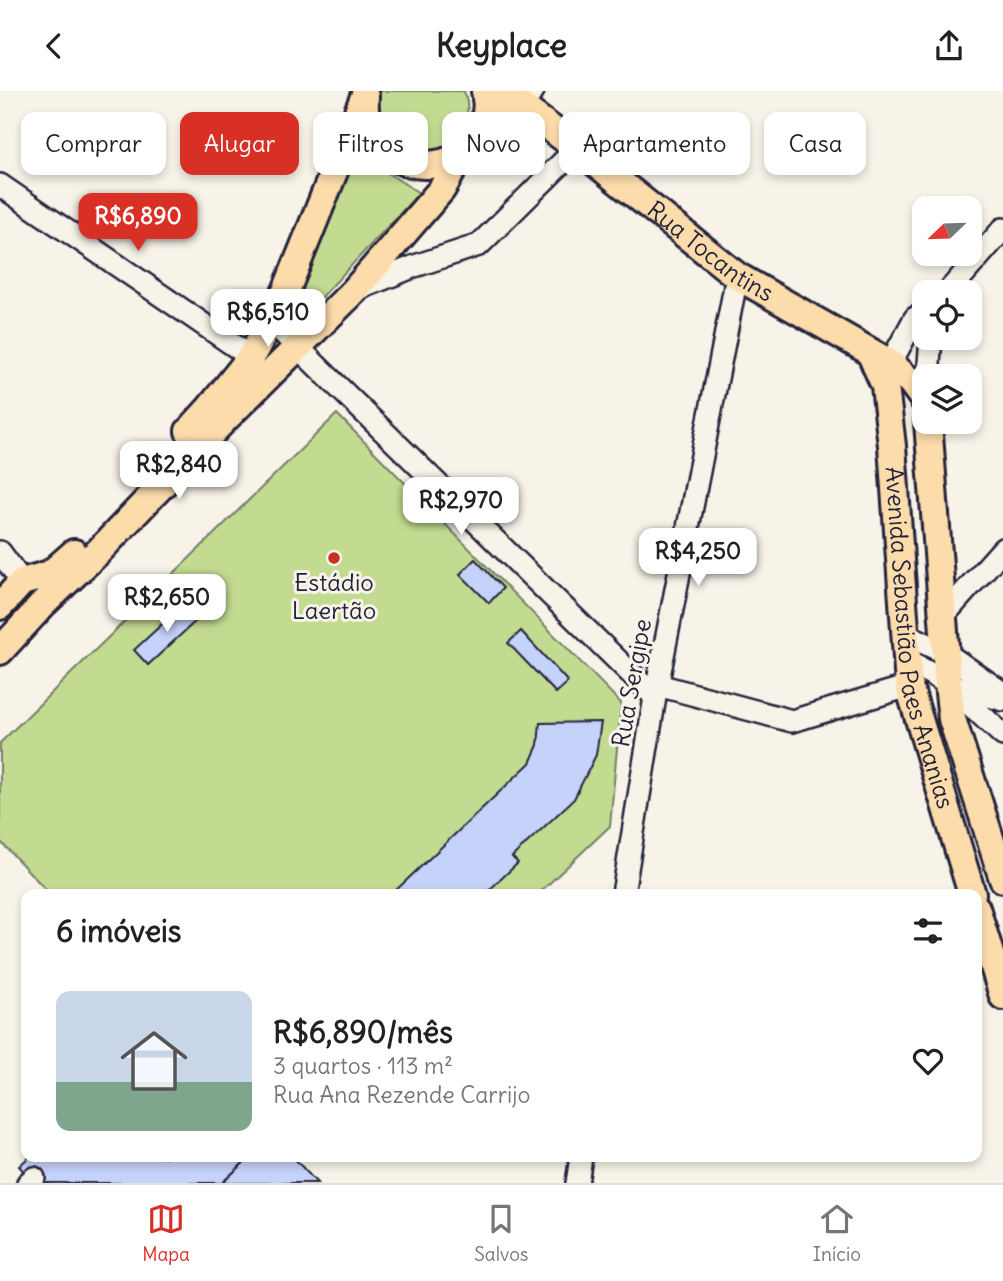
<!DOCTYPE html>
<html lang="pt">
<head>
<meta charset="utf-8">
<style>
  body { margin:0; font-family:Delius,sans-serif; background:#f2f2f2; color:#222; height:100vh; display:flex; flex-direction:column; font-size:26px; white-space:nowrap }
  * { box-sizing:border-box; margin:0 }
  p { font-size:23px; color:#767676 }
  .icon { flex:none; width:38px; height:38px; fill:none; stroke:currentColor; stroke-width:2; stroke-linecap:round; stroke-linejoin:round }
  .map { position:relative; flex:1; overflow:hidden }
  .panel { position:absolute; left:21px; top:798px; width:961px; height:273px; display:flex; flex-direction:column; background:#fff; border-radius:14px; box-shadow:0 4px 10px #0003 }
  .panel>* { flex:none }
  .guide { position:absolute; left:21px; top:21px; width:962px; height:63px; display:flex; gap:14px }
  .needle { width:46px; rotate:247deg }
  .buttons { position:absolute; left:912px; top:105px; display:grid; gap:14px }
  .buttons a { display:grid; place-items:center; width:70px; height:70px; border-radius:14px; background:#fff; box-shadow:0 4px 10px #0003; font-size:35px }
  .price { position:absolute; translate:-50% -60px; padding:0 16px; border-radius:14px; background:#fff; color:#222; font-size:23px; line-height:46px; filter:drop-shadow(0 2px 4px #0008) }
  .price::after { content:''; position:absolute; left:50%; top:42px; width:21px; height:16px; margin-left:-10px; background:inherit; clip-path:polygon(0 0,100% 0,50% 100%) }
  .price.active { background:#d93025; color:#fff }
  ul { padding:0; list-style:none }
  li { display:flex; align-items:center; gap:21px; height:175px; padding:0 35px }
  li span { display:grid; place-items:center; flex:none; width:196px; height:140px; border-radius:14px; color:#555 }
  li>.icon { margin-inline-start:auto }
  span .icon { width:84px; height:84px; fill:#fffc; stroke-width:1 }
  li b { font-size:30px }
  h2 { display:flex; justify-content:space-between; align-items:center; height:84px; padding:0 35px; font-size:30px }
  .pill { padding:0 24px; border-radius:14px; background:#fff; box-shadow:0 4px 10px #0003; font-size:24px; line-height:63px }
  .pill.active { background:#d93025; color:#fff }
  header { display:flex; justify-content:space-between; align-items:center; height:91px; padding:0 35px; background:#fff; font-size:32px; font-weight:700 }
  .dock { display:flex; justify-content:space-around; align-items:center; height:98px; border-top:2px solid #e0e0e0; background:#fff; font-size:19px; color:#767676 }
  .dock a { display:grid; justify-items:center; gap:4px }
  .dock .active { color:#d93025 }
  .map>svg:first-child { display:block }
  .green { fill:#c3db91; stroke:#727e66; stroke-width:2 }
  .building { fill:#c5d2f9; stroke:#22223b; stroke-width:2 }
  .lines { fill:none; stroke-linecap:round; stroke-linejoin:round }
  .minor-casing { stroke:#22223b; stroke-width:26 }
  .major-casing { stroke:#22223b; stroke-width:32 }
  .minor { stroke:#f7f3e8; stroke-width:21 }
  .major { stroke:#fddcac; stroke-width:26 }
  .poi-dot { fill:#c8321e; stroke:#f7f3e8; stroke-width:2.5 }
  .labels { text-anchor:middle; stroke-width:6; stroke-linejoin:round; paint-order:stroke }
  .street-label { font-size:24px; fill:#22223b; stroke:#f7f3e8 }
  .poi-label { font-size:24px; fill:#22223b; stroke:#f7f3e8 }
</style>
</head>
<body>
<header><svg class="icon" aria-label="back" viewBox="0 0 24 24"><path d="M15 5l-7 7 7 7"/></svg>Keyplace<svg class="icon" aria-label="share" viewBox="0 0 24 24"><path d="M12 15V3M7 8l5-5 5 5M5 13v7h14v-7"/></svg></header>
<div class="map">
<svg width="1003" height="1092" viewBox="0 0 1003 1092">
  <rect width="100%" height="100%" fill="#f7f3e8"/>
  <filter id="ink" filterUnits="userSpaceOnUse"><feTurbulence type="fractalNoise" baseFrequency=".0143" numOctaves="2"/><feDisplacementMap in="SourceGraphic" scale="14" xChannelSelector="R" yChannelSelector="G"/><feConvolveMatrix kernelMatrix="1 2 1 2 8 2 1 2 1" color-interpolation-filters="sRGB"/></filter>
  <g filter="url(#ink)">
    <g class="green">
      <path d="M 379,0 L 464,0 C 470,15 468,28 462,42 C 439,95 367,36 379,0 Z"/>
      <polygon points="355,61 419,102 289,241 284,233"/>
      <polygon points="337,323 621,612 610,735 538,803 50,803 0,750 0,652"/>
    </g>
    <g class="building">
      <polygon points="475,468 503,497 489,512 460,483"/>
      <polygon points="185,512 199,527 148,574 134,559"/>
      <polygon points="521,540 568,591 556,602 508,552"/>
      <polygon points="601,631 596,664 574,708 512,766 518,772 485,803 392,803 530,672 538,654 540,632"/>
      <polygon points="29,1066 250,1066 222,1092 34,1092 19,1075"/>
      <polygon points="250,1066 293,1066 317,1092 222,1092"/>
    </g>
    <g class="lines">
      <g class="minor-casing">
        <g id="minor">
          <polyline points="521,15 533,0"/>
          <polyline points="0,94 251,266"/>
          <polyline points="356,199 415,175 479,154 577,57"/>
          <polyline points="948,201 1003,138"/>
          <polyline points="270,229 655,606"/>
          <polyline points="884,284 915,227 924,223"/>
          <polyline points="928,285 931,247"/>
          <polyline points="0,461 22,491"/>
          <polyline points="944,524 1003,458"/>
          <polyline points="906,543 947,563 1003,602"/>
          <polyline points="907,569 948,593 1003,609"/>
          <polyline points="658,594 792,630 909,595"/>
          <polyline points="952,597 1003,644"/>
          <polyline points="623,803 655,606 737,185"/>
          <polyline points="28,1092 34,1087"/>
          <polyline points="577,1092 581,1066"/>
        </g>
      </g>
      <g class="major-casing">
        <g id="major">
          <path d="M 365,5 C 364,19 366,34 373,46 C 401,89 469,81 484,32 C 487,21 488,11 485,0"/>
          <path id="s1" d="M 486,7 L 521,15 L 577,57 L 737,185 L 890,272 L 911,291 L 924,309"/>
          <path id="s2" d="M 870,261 L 885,295 L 892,355 L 909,595 L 972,803"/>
          <polyline points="928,331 948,593 952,628 1003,788"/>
          <polyline points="189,340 210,317 251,266 286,200 364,6"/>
          <polyline points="0,515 22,491 50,483 74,462"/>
          <polyline points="0,560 44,512 99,460 225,328 354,200 442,98 461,64"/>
          <polyline points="976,817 1003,905"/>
        </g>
      </g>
      <use href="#minor" class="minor"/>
      <use href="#major" class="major"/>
    </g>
  </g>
  <circle class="poi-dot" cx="334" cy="467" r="7"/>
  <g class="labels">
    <g class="street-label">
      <text dy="8" stroke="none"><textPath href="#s1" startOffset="275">Rua Tocantins</textPath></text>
      <text dy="8" stroke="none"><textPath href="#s2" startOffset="292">Avenida Sebastião Paes Ananias</textPath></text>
      <text transform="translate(632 592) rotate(-80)" y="8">Rua Sergipe</text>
    </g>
    <g class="poi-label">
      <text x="334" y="500">Estádio<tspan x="334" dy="28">Laertão</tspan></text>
    </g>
  </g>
</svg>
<div class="buttons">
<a><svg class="needle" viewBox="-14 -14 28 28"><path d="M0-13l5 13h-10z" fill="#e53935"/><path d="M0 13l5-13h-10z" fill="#767676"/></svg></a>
<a><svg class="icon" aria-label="locate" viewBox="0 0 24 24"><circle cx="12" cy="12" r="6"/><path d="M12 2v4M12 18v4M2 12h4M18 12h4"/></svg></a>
<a><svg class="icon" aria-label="layers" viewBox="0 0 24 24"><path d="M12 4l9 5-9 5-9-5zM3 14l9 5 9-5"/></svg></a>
</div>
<b class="price active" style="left:138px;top:162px">R$6,890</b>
<b class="price" style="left:268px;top:258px">R$6,510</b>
<b class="price" style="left:179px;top:410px">R$2,840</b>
<b class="price" style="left:461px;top:446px">R$2,970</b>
<b class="price" style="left:698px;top:497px">R$4,250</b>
<b class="price" style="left:167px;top:543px">R$2,650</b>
<div class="guide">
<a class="pill">Comprar</a>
<a class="pill active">Alugar</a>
<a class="pill">Filtros</a>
<a class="pill">Novo</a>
<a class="pill">Apartamento</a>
<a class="pill">Casa</a>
</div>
<section class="panel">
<h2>6 imóveis<svg class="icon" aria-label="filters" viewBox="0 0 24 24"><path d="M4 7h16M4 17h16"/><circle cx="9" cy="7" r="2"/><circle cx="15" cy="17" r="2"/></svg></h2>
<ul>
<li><span style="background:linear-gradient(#c9d6e8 65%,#7fa58c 0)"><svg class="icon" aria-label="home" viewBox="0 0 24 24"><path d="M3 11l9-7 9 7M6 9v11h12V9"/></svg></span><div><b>R$6,890/mês</b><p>3 quartos · 113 m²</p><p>Rua Ana Rezende Carrijo</p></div><svg class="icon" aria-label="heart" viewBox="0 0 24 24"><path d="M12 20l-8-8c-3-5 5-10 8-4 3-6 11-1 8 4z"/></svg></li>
</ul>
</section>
</div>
<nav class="dock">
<a class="active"><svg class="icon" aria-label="map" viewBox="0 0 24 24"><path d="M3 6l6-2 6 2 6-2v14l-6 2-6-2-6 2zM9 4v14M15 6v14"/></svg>Mapa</a>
<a><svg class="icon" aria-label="saved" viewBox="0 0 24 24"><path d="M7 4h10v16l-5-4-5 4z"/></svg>Salvos</a>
<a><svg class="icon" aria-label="home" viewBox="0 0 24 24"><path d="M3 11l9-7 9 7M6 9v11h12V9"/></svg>Início</a>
</nav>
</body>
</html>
